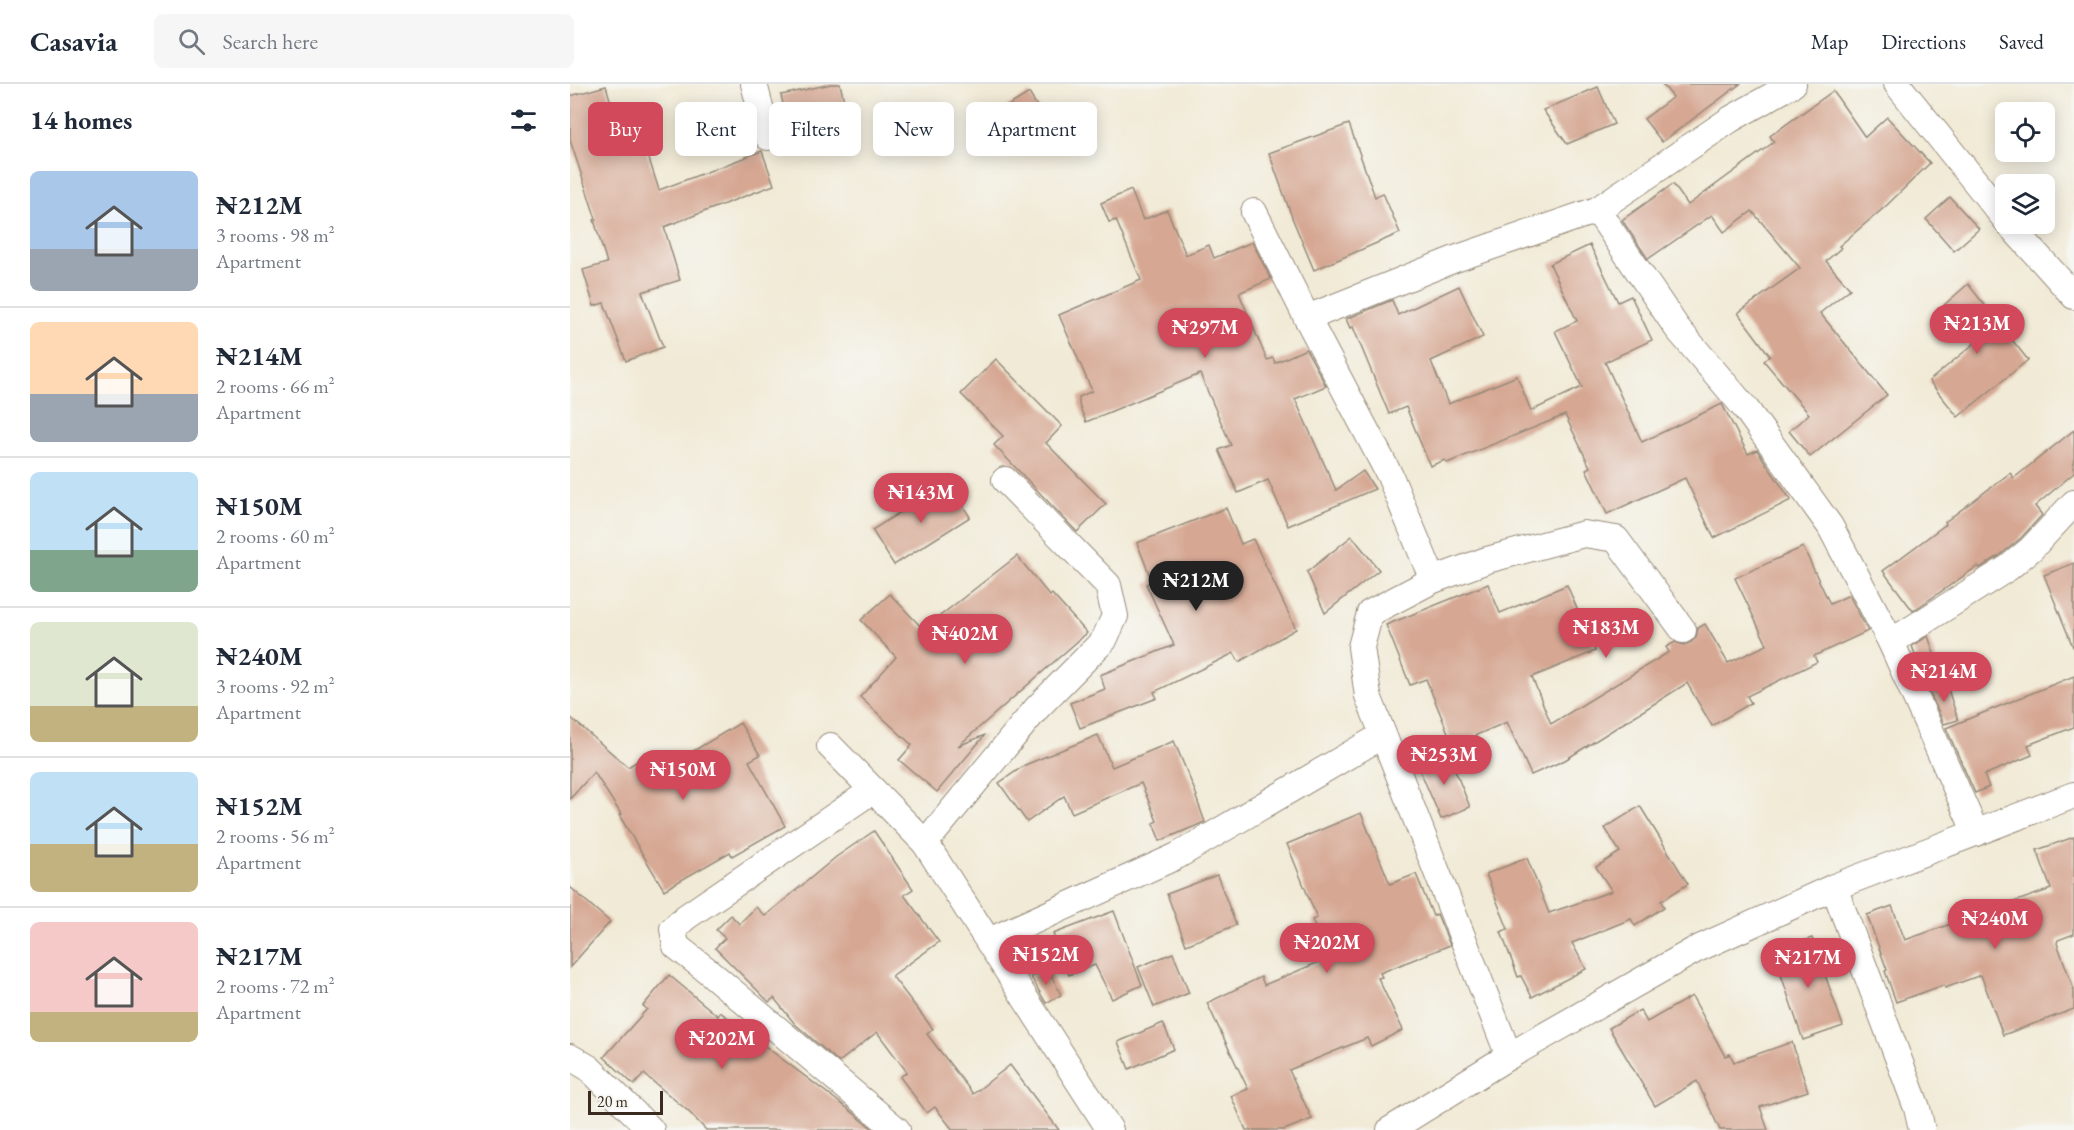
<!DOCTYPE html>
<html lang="en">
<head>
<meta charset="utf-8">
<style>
  body { margin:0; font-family:"EB Garamond",serif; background:#f6f6f7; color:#1f2937; height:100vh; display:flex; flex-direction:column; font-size:22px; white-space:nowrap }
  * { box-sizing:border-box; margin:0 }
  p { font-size:20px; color:#747a83 }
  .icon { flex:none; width:33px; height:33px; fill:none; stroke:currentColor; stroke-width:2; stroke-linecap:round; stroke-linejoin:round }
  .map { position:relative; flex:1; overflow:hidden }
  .side { display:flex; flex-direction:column; background:#fff; width:570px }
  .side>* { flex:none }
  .guide { position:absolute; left:18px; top:18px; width:570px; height:54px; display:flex; gap:12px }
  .controls { position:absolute; left:1425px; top:18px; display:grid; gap:12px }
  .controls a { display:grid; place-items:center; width:60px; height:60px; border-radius:9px; background:#fff; box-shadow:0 3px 15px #0003; font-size:30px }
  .scale { position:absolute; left:18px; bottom:15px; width:75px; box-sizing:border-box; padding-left:6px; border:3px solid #3b2a1e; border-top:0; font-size:16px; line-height:21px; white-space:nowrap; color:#3b2a1e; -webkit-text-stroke:4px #f6f6f2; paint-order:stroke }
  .price { position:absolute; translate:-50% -51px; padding:0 14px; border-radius:21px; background:#d1495b; color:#fff; font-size:20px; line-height:39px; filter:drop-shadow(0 2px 3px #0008) }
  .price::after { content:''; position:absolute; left:50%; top:36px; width:18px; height:14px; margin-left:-9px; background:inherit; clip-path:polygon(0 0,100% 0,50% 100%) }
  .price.active { background:#222; color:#fff }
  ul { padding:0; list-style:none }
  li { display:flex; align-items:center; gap:18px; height:150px; padding:0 30px }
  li+li { border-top:2px solid #e0e1e3 }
  li span { display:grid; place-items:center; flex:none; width:168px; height:120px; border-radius:9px; color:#555 }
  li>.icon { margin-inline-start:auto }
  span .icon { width:72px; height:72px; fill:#fffc; stroke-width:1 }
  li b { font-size:26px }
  h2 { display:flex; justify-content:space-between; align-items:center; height:72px; padding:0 30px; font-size:26px }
  .chip { padding:0 21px; border-radius:9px; background:#fff; box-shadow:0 3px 15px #0003; font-size:21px; line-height:54px }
  .chip.active { background:#d1495b; color:#fff }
  header { display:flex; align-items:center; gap:36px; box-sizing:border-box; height:84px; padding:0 30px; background:#fff; border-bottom:2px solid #e0e1e3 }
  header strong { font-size:28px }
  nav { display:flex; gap:33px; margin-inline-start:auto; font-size:21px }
  .search { width:420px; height:54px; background:#f6f6f7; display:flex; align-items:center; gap:15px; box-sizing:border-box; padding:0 21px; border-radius:9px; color:#747a83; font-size:22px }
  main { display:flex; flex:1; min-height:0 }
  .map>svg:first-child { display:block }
  .building { fill:#d6a793 }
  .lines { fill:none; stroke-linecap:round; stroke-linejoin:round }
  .minor-casing { stroke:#968a7a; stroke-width:28 }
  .minor { stroke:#fff; stroke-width:26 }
</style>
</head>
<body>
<header>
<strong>Casavia</strong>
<div class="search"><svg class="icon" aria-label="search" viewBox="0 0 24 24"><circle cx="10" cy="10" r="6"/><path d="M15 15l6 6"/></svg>Search here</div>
<nav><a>Map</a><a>Directions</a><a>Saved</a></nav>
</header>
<main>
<section class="side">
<h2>14 homes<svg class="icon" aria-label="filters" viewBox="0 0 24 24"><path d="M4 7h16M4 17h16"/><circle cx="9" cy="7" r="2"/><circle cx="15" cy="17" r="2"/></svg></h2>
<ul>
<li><span style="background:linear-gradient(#a9c7e8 65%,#9aa5b1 0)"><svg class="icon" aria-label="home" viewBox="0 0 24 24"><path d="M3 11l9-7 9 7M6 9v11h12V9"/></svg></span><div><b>₦212M</b><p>3 rooms · 98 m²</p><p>Apartment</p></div></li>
<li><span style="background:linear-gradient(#ffd9b3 60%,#9aa5b1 0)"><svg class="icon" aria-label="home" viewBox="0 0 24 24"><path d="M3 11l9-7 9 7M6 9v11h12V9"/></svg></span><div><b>₦214M</b><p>2 rooms · 66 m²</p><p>Apartment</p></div></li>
<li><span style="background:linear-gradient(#bfe0f5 65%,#7fa58c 0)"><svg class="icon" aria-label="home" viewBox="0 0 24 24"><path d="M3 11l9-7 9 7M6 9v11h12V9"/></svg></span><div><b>₦150M</b><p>2 rooms · 60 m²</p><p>Apartment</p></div></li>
<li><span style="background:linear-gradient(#dfe7d0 70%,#c2b280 0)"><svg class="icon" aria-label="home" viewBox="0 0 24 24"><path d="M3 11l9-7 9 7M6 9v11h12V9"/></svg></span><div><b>₦240M</b><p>3 rooms · 92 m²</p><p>Apartment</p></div></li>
<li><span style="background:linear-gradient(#bfe0f5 60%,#c2b280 0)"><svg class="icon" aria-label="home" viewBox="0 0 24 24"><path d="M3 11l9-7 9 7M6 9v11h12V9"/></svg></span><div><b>₦152M</b><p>2 rooms · 56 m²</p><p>Apartment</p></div></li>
<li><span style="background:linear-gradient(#f6c9c9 75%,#c2b280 0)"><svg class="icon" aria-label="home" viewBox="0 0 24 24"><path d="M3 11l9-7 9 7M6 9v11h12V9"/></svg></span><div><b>₦217M</b><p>2 rooms · 72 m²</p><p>Apartment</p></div></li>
</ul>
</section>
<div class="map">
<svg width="1504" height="1046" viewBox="0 0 1504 1046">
  <rect width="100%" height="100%" fill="#f6f6f2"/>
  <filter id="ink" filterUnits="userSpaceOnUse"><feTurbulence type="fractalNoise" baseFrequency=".0167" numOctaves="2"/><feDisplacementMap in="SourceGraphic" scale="12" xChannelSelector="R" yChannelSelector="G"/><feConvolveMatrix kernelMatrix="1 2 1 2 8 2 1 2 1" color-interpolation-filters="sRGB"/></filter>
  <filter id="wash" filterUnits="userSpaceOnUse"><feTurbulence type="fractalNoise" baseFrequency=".008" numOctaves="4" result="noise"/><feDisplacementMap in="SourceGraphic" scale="24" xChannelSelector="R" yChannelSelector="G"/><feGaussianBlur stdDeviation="1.35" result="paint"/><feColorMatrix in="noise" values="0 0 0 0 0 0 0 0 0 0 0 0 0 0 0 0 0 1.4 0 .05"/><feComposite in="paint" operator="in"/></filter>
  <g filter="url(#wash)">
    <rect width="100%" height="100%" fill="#f1ead6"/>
    <g id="blocks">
      <g class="building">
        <polygon points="261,0 270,0 280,42 221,55 211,11"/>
        <polygon points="1092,0 1170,0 1092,58 1074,35 1103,13"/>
        <polygon points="36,2 53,59 72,53 89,106 192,67 204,101 94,143 110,196 72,208 93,263 56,277 34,219 24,222 13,186 37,179 24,136 26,135 0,56 0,12"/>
        <polygon points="1028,3 1044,40 997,60 973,26"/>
        <polygon points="1263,7 1295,53 1317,33 1360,79 1316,122 1269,162 1271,164 1256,177 1280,205 1250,229 1317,311 1240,373 1219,347 1239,330 1194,277 1200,272 1168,229 1230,184 1182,127 1154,148 1142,131 1078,175 1052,136 1103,100 1118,121 1204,58 1200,52"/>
        <polygon points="459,9 475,36 450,52 433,25"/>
        <polygon points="779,40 805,113 813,109 830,149 744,186 723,136 699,69"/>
        <polygon points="561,106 573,136 597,126 616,171 639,161 644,174 682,158 701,195 669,209 697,276 703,274 705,279 736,265 756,302 725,315 766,406 793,387 805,405 718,442 698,396 668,409 649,366 661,361 630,290 516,338 509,321 509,313 522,307 489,231 571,196 546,136 539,138 531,119"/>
        <polygon points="1380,113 1409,145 1384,167 1356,135"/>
        <polygon points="1020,161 1048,218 1061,212 1082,256 1035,278 1072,358 1152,320 1178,370 1187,366 1221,416 1144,454 1115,394 1037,430 1016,385 1020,383 995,331 877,379 875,376 860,382 836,323 819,330 783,243 780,244 776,235 822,216 828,231 889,202 913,253 861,277 878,320 947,292 961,327 1012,303 985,247 1007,237 980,180"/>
        <polygon points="1398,200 1458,276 1388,333 1359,297 1406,258 1374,221"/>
        <polygon points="426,275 492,342 476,359 536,420 507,448 424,361 433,352 391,310"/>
        <polygon points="1504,346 1504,389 1465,422 1472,431 1451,454 1429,472 1410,484 1408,482 1343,527 1313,487 1376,440 1375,438 1440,389 1444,394"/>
        <polygon points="378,398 400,433 324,481 302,446"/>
        <polygon points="656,424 671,460 683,455 726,545 669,578 664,569 584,608 587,614 510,644 500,619 535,605 530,591 604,561 576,500 582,497 567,459"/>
        <polygon points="782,452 809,486 755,529 737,488"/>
        <polygon points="1233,463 1260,520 1279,511 1298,547 1244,572 1247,578 1177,612 1181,619 1142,642 1117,599 995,676 961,691 937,638 883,661 856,595 840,601 816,541 918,500 930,529 997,501 1025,567 962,593 981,640 1099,568 1096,563 1105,558 1114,561 1121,558 1126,553 1128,544 1135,540 1158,579 1197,561 1165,494"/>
        <polygon points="447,472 480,512 482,510 517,549 388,662 415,651 367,708 329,676 342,661 290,613 326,573 291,536 320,510 353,545"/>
        <polygon points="1504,479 1504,563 1503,563 1474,491"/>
        <polygon points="1358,552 1372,593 1356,599 1342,562"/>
        <polygon points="1504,592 1504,643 1458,661 1462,671 1414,691 1419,703 1405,709 1376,644"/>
        <polygon points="1376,599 1388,636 1374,640 1358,604"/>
        <polygon points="0,633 58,683 69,676 80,693 170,639 190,671 179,677 215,742 162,772 160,768 94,806 49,731 51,730 24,688 0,715"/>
        <polygon points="528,651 542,683 604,657 627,712 626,713 635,738 590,757 583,739 587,737 571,699 502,729 494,712 457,738 429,699 455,681"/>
        <polygon points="878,669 900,723 871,735 848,682"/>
        <polygon points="1070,722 1118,800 1091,817 1094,823 1065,842 1061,835 1002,859 1016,885 962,913 951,892 948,893 931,848 938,845 916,790 957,774 979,829 1042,807 1026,783 1050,768 1035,744"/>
        <polygon points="791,729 820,800 846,790 863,832 867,830 880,861 810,889 812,893 808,894 833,946 801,962 797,954 719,986 742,1035 714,1046 676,1046 661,1012 678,1005 637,919 691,893 694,901 759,874 742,836 747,834 717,760"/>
        <polygon points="304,747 343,805 334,811 369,858 322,892 363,945 357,950 403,1010 440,981 489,1046 383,1046 365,1023 357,1029 330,993 337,988 307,948 269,978 225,940 204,914 199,918 145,864 155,854 146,846 161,831 169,840 186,823 195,832 266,773"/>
        <polygon points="1504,753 1504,850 1488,856 1487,859 1504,906 1504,925 1433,951 1411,891 1375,904 1374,901 1326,918 1315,887 1317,886 1297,831 1322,822 1335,856 1481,805 1467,766"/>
        <polygon points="647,791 666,841 616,861 597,810"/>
        <polygon points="0,803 40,838 0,883"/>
        <polygon points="544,827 572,901 542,915 525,881 499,891 483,850"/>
        <polygon points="1242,854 1273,942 1233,956 1203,867"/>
        <polygon points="603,869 619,909 584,923 568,883"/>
        <polygon points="478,885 491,911 476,919 461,893"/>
        <polygon points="99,891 148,932 150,928 277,1024 304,1046 136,1046 118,1027 74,990 64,1001 34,973 77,925 73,922"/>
        <polygon points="1122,912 1155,972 1160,970 1164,978 1222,958 1238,1007 1190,1023 1198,1046 1150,1046 1127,997 1085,1022 1039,944 1070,926 1077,938"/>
        <polygon points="593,939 604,965 559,985 548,958"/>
      </g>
    </g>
  </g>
  <g filter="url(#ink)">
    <use href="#blocks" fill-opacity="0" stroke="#968a7a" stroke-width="1.5"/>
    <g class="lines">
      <g class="minor-casing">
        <g id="minor">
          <polyline points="184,0 198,53"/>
          <polyline points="1327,0 1436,136"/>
          <polyline points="1027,126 1107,244 1176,325 1260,442 1321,558 1406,749"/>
          <polyline points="684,128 737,234 820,392 863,496"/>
          <polyline points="1439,140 1504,212"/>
          <polyline points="737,234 885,175 1027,126 1161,35 1223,0"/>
          <polyline points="1321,558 1438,484 1461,465 1504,419"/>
          <polyline points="260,662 355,759 540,1046"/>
          <polyline points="303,706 116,833 103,845 106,862 138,887 327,1046"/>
          <polyline points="355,759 467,624 534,556 545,532 538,501 435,396"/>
          <polyline points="1264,803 1347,1024 1352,1046"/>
          <polyline points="419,857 607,772 813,651"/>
          <polyline points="939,972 798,612 791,563 800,529 863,496 917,476 1014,450 1046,455 1113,546"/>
          <polyline points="0,973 19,984 81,1046"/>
          <polyline points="820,1046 939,972 1125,866 1264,803 1504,711"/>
        </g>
      </g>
      <use href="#minor" class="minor"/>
    </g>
  </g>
</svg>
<div class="controls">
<a><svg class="icon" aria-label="locate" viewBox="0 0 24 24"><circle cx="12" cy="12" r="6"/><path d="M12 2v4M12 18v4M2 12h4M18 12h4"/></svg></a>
<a><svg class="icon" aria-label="layers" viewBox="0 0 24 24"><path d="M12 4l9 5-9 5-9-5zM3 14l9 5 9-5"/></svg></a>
</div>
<div class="scale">20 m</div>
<b class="price" style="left:1407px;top:271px">₦213M</b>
<b class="price" style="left:635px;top:275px">₦297M</b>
<b class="price" style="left:351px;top:440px">₦143M</b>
<b class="price active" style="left:626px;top:528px">₦212M</b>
<b class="price" style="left:1036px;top:575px">₦183M</b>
<b class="price" style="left:395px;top:581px">₦402M</b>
<b class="price" style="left:1374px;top:619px">₦214M</b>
<b class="price" style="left:874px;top:702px">₦253M</b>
<b class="price" style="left:113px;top:717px">₦150M</b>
<b class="price" style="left:1425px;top:866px">₦240M</b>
<b class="price" style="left:757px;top:890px">₦202M</b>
<b class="price" style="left:476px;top:902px">₦152M</b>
<b class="price" style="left:1238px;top:905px">₦217M</b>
<b class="price" style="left:152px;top:986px">₦202M</b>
<div class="guide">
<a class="chip active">Buy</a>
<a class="chip">Rent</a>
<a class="chip">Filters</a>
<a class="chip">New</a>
<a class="chip">Apartment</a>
</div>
</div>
</main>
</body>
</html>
